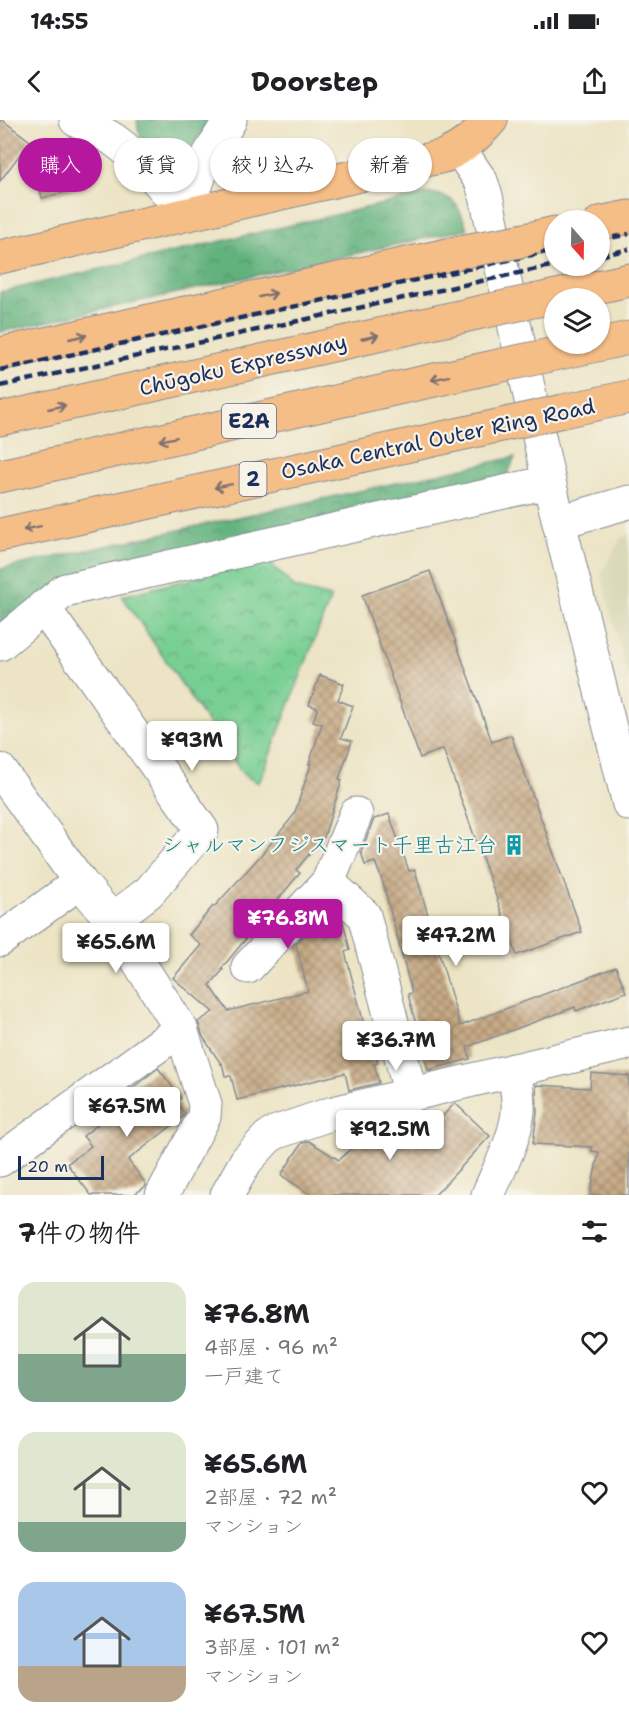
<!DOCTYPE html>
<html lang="ja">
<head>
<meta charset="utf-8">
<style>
  body { margin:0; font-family:"Shantell Sans","Klee One",sans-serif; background:#f6f6f6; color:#202124; height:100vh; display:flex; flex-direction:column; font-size:22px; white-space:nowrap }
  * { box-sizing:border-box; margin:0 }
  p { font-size:20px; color:#757577 }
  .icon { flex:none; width:33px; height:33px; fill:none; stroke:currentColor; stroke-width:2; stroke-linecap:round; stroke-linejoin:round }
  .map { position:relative; height:1075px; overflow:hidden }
  .drawer { display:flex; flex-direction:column; background:#fff; flex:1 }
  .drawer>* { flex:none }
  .hud { position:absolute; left:18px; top:18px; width:594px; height:54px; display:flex; gap:12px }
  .needle { width:39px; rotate:160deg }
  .buttons { position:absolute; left:544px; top:90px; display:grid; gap:12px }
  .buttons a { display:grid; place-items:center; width:66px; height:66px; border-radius:50%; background:#fff; box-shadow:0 2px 4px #0004; font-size:30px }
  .scale { position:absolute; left:18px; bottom:15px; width:86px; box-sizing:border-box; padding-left:6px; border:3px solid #1b2f5e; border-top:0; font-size:16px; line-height:21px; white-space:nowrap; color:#1b2f5e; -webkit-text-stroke:4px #f7f3e8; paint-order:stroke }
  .price { position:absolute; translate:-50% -51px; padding:0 14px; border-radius:6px; background:#fff; color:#222; font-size:20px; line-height:39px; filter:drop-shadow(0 2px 3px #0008) }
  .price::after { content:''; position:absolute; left:50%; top:36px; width:18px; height:14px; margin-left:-9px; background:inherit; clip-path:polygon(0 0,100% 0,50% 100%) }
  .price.current { background:#b5179e; color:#fff }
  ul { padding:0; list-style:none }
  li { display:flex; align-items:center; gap:18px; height:150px; padding:0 18px }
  li span { display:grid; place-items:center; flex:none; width:168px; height:120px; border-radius:18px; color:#555 }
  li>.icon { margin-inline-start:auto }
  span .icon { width:72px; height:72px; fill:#fffc; stroke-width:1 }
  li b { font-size:26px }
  h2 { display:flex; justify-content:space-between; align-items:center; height:72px; padding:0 18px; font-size:26px }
  .chip { padding:0 21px; border-radius:27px; background:#fff; box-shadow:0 2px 4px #0004; font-size:21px; line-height:54px }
  .chip.current { background:#b5179e; color:#fff }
  .status { display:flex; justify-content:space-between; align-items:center; height:42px; padding:0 30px; background:#fff; direction:ltr }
  .status svg { height:16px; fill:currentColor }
  header { display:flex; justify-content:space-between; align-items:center; height:78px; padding:0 18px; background:#fff; font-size:27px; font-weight:700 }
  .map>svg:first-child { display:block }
  .built { fill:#dadab9 }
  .forest { fill:url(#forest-crowns); stroke:#3e706e; stroke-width:1.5 }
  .park { fill:url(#park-crowns); stroke:#4a7f78; stroke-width:1.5 }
  .building { fill:url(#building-cross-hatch) }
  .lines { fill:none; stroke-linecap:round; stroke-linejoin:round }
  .minor-casing { stroke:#848a91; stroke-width:35 }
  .major-casing { stroke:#848a91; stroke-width:35 }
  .highway-casing { stroke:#848a91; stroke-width:35 }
  .minor { stroke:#fff; stroke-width:33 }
  .major { stroke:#f6be87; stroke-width:33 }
  .highway { stroke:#f6be87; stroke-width:33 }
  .rail { stroke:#1b2f5e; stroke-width:4.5; stroke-dasharray:9 4.5; stroke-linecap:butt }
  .major-bridge-casing { stroke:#848a91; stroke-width:35; stroke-linecap:butt }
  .highway-bridge-casing { stroke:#848a91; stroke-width:35; stroke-linecap:butt }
  .major-bridge { stroke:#f6be87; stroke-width:33 }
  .highway-bridge { stroke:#f6be87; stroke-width:33 }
  .oneway { stroke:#7e6f70 }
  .labels { text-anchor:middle; stroke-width:4.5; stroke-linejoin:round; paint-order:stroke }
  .shield { fill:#f7f3e8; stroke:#5d6a87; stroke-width:1.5 }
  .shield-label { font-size:20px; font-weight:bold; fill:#1b2f5e }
  .street-label { font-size:21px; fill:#1b2f5e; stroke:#f7f3e8 }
  .culture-label { font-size:21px; fill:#0d838f; stroke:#f7f3e8; text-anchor:end }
</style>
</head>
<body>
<div class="status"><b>14:55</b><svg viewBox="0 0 49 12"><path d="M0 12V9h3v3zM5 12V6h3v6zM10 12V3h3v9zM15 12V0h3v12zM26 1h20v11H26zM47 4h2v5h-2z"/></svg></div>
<header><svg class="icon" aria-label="back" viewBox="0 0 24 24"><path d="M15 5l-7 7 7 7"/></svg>Doorstep<svg class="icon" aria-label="share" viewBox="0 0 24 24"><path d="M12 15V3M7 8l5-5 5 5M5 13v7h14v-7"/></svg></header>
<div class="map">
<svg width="629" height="1075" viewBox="0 0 629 1075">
  <defs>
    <pattern id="forest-crowns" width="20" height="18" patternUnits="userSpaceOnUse" patternTransform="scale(1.5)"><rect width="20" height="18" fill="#62b27d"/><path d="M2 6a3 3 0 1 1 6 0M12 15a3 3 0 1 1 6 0" fill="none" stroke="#50916a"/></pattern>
    <pattern id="park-crowns" width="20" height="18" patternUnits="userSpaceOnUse" patternTransform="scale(1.5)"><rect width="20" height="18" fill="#78cf93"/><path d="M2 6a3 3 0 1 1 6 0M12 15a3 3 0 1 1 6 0" fill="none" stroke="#62a87b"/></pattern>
    <pattern id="building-cross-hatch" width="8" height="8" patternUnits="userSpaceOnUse" patternTransform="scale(1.5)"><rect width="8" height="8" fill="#c7aa85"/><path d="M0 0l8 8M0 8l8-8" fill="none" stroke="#a18b70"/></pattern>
  </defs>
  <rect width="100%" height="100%" fill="#f7f3e8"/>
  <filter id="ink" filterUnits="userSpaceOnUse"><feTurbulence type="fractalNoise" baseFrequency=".0167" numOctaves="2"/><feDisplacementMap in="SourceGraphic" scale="12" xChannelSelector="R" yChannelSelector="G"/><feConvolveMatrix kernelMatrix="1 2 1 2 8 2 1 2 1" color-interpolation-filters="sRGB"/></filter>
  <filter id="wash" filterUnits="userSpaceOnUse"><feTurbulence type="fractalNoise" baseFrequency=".008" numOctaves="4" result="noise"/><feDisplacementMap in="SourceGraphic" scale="24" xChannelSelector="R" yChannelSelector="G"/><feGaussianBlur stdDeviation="1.35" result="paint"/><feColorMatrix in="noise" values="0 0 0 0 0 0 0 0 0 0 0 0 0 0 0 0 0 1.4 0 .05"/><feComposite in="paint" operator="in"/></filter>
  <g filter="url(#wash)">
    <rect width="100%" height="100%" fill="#ece4c4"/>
    <polygon class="built" points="629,415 629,562 601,454 621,418"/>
    <g class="forest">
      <path d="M 137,0 L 209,0 C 203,9 197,20 190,28 C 185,32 178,34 172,35 C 150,38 138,20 137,0 Z"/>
      <path d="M 430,73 C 456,76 459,86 467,109 L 0,212 L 0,172 Z"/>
      <polygon points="515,337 508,354 500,360 0,504 0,449"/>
    </g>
    <polygon class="park" points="267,440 295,468 331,477 259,663 245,656 242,653 122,476"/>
    <g id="blocks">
      <g class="building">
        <polygon points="0,0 2,0 30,21 0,61"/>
        <polygon points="81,44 86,67 42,78 37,54"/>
        <polygon points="430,451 492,622 511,615 582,812 517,835 443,629 420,638 362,475"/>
        <polygon points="320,555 344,564 338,580 353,586 341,618 352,621 339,659 342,660 324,717 296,750 300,753 221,849 223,850 210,865 228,891 308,871 296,824 320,797 325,796 327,801 339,797 343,801 350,830 345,832 368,919 371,918 378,943 374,944 379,963 349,970 345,953 237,980 231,956 225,956 222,943 221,944 203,917 198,902 213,892 173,858 201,825 189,815 213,786 214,787 262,734 294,695 311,644 309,644 322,604 313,601 318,588 309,585"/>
        <polygon points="389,694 409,751 415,750 460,906 616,847 626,872 576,891 575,887 467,927 470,939 428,950 408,874 412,873 383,763 375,742 365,745 361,732 374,699"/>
        <polygon points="158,948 181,978 176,982 185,993 183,997 128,1040 146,1064 146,1066 133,1075 91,1075 67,1044 91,1026 83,1016 130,979 126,973"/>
        <polygon points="591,953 629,956 629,1075 590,1075 599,1032 592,1031 592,1027 533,1024 537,993 536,965 590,968"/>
        <polygon points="455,983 490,1016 435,1075 311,1075 281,1055 302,1023 309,1021 339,1040 380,1001 386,1000 413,1027"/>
      </g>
    </g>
  </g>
  <g filter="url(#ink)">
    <use href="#blocks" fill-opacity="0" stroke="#848a91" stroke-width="1.5"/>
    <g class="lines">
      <g class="minor-casing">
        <g id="minor">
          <path d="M 76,0 C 89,6 102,12 114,20 C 142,40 164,68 186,94 L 204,43 L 230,0"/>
          <polyline points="459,29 481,61 486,76 549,362 629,684"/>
          <polyline points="559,402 629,382"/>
          <polyline points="43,487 202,710 149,772 112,800"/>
          <polyline points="0,524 65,470 549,362"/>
          <polyline points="0,650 80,762 112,800 181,909 205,984 204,997 162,1075"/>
          <polyline points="328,762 364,795 411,975"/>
          <polyline points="0,820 80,762"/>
          <polyline points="248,847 328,762 356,694"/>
          <polyline points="0,1040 181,909"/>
          <polyline points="227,1075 246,1041 268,1017 277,1012 333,993 629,923"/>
          <path d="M 488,1075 C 499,1049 515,1020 518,992 C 519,978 516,963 514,950"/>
        </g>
      </g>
      <g class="major-casing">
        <g id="major">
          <polyline points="600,103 629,97"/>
          <polyline points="525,120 555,113"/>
          <path d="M 0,137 L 444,36 C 464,27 477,16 491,0"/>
          <polyline points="0,234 465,131"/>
          <polyline points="563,291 629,277"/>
          <polyline points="0,415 506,304"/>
        </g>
      </g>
      <g class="highway-casing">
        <g id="highway">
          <polyline points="538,180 629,160"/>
          <polyline points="550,235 629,218"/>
          <polyline points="0,299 486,191"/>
          <polyline points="0,356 498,246"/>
        </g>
      </g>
      <use href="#minor" class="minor"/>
      <use href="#major" class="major"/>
      <use href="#highway" class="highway"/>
      <g class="rail">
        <polyline points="600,120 629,114"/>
        <polyline points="600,136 629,129"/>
        <polyline points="0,250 555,130"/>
        <polyline points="0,266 555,145"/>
      </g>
      <g class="major-bridge-casing">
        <g id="major-bridge">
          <polyline points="465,131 525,120"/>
          <polyline points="506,304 563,291"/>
        </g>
      </g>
      <g class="highway-bridge-casing">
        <g id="highway-bridge">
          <polyline points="486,191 538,180"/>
          <polyline points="498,246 550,235"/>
        </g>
      </g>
      <use href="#major-bridge" class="major-bridge"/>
      <use href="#highway-bridge" class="highway-bridge"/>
    </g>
    <defs><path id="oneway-shaft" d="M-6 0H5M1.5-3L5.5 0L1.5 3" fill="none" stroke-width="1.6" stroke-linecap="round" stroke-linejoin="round" transform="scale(1.5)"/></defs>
    <g class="oneway">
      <use href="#oneway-shaft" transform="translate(268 175) rotate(-13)"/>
      <use href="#oneway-shaft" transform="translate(78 217) rotate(-13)"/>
      <use href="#oneway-shaft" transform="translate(370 217) rotate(-13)"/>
      <use href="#oneway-shaft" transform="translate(440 258) rotate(168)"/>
      <use href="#oneway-shaft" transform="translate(57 287) rotate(-13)"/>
      <use href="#oneway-shaft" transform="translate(168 319) rotate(168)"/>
      <use href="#oneway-shaft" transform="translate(223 366) rotate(168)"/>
      <use href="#oneway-shaft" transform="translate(32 408) rotate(168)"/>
    </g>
  </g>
  <defs>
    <g id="building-bare" transform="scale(1.62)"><path d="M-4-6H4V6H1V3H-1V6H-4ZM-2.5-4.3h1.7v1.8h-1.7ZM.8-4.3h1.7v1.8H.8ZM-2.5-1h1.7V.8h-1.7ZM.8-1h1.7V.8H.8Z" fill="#0f9aa8" stroke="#f7f3e8" stroke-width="2.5" paint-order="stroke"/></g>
  </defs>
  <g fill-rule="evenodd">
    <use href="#building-bare" x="514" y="725"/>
  </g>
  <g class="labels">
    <g class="shield">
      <rect x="222" y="284" width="54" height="34" rx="4.5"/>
      <rect x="239.5" y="342" width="27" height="34" rx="4.5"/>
    </g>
    <g class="shield-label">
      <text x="249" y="308">E2A</text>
      <text x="253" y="366">2</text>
    </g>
    <g class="street-label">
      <text transform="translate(243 245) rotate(-13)" y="7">Chūgoku Expressway</text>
      <text transform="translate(438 319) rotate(-12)" y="7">Osaka Central Outer Ring Road</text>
    </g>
    <g class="culture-label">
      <text x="497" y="732">シャルマンフジスマート千里古江台</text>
    </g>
  </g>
</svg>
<div class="buttons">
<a><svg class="needle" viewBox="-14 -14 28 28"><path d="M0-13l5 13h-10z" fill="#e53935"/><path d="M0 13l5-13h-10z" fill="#757577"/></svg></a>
<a><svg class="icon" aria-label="layers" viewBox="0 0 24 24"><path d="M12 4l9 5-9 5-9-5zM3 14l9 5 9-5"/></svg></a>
</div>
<div class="scale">20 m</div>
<b class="price" style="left:192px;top:652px">¥93M</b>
<b class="price current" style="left:288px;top:830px">¥76.8M</b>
<b class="price" style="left:456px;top:847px">¥47.2M</b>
<b class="price" style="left:116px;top:854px">¥65.6M</b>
<b class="price" style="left:396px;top:952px">¥36.7M</b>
<b class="price" style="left:127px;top:1018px">¥67.5M</b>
<b class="price" style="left:390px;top:1041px">¥92.5M</b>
<div class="hud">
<a class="chip current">購入</a>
<a class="chip">賃貸</a>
<a class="chip">絞り込み</a>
<a class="chip">新着</a>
</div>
</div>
<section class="drawer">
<h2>7件の物件<svg class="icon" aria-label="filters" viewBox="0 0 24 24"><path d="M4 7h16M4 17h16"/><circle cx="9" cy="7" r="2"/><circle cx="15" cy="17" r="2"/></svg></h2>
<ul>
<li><span style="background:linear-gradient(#dfe7d0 60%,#7fa58c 0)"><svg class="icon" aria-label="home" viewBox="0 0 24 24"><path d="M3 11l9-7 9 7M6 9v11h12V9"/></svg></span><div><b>¥76.8M</b><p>4部屋 · 96 m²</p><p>一戸建て</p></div><svg class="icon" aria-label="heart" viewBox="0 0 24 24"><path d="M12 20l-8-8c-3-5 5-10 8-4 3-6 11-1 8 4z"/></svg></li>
<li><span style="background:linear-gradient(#dfe7d0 75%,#7fa58c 0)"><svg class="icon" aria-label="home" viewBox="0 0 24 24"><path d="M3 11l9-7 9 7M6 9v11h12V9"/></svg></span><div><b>¥65.6M</b><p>2部屋 · 72 m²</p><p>マンション</p></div><svg class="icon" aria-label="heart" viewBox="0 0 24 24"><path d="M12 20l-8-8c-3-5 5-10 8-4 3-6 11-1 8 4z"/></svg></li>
<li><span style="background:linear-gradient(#a9c7e8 70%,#b9a48a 0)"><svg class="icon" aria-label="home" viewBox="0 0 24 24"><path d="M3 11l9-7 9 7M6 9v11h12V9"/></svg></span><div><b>¥67.5M</b><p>3部屋 · 101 m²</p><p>マンション</p></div><svg class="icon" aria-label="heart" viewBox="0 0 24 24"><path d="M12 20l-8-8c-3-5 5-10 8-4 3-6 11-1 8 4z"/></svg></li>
</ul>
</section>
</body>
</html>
